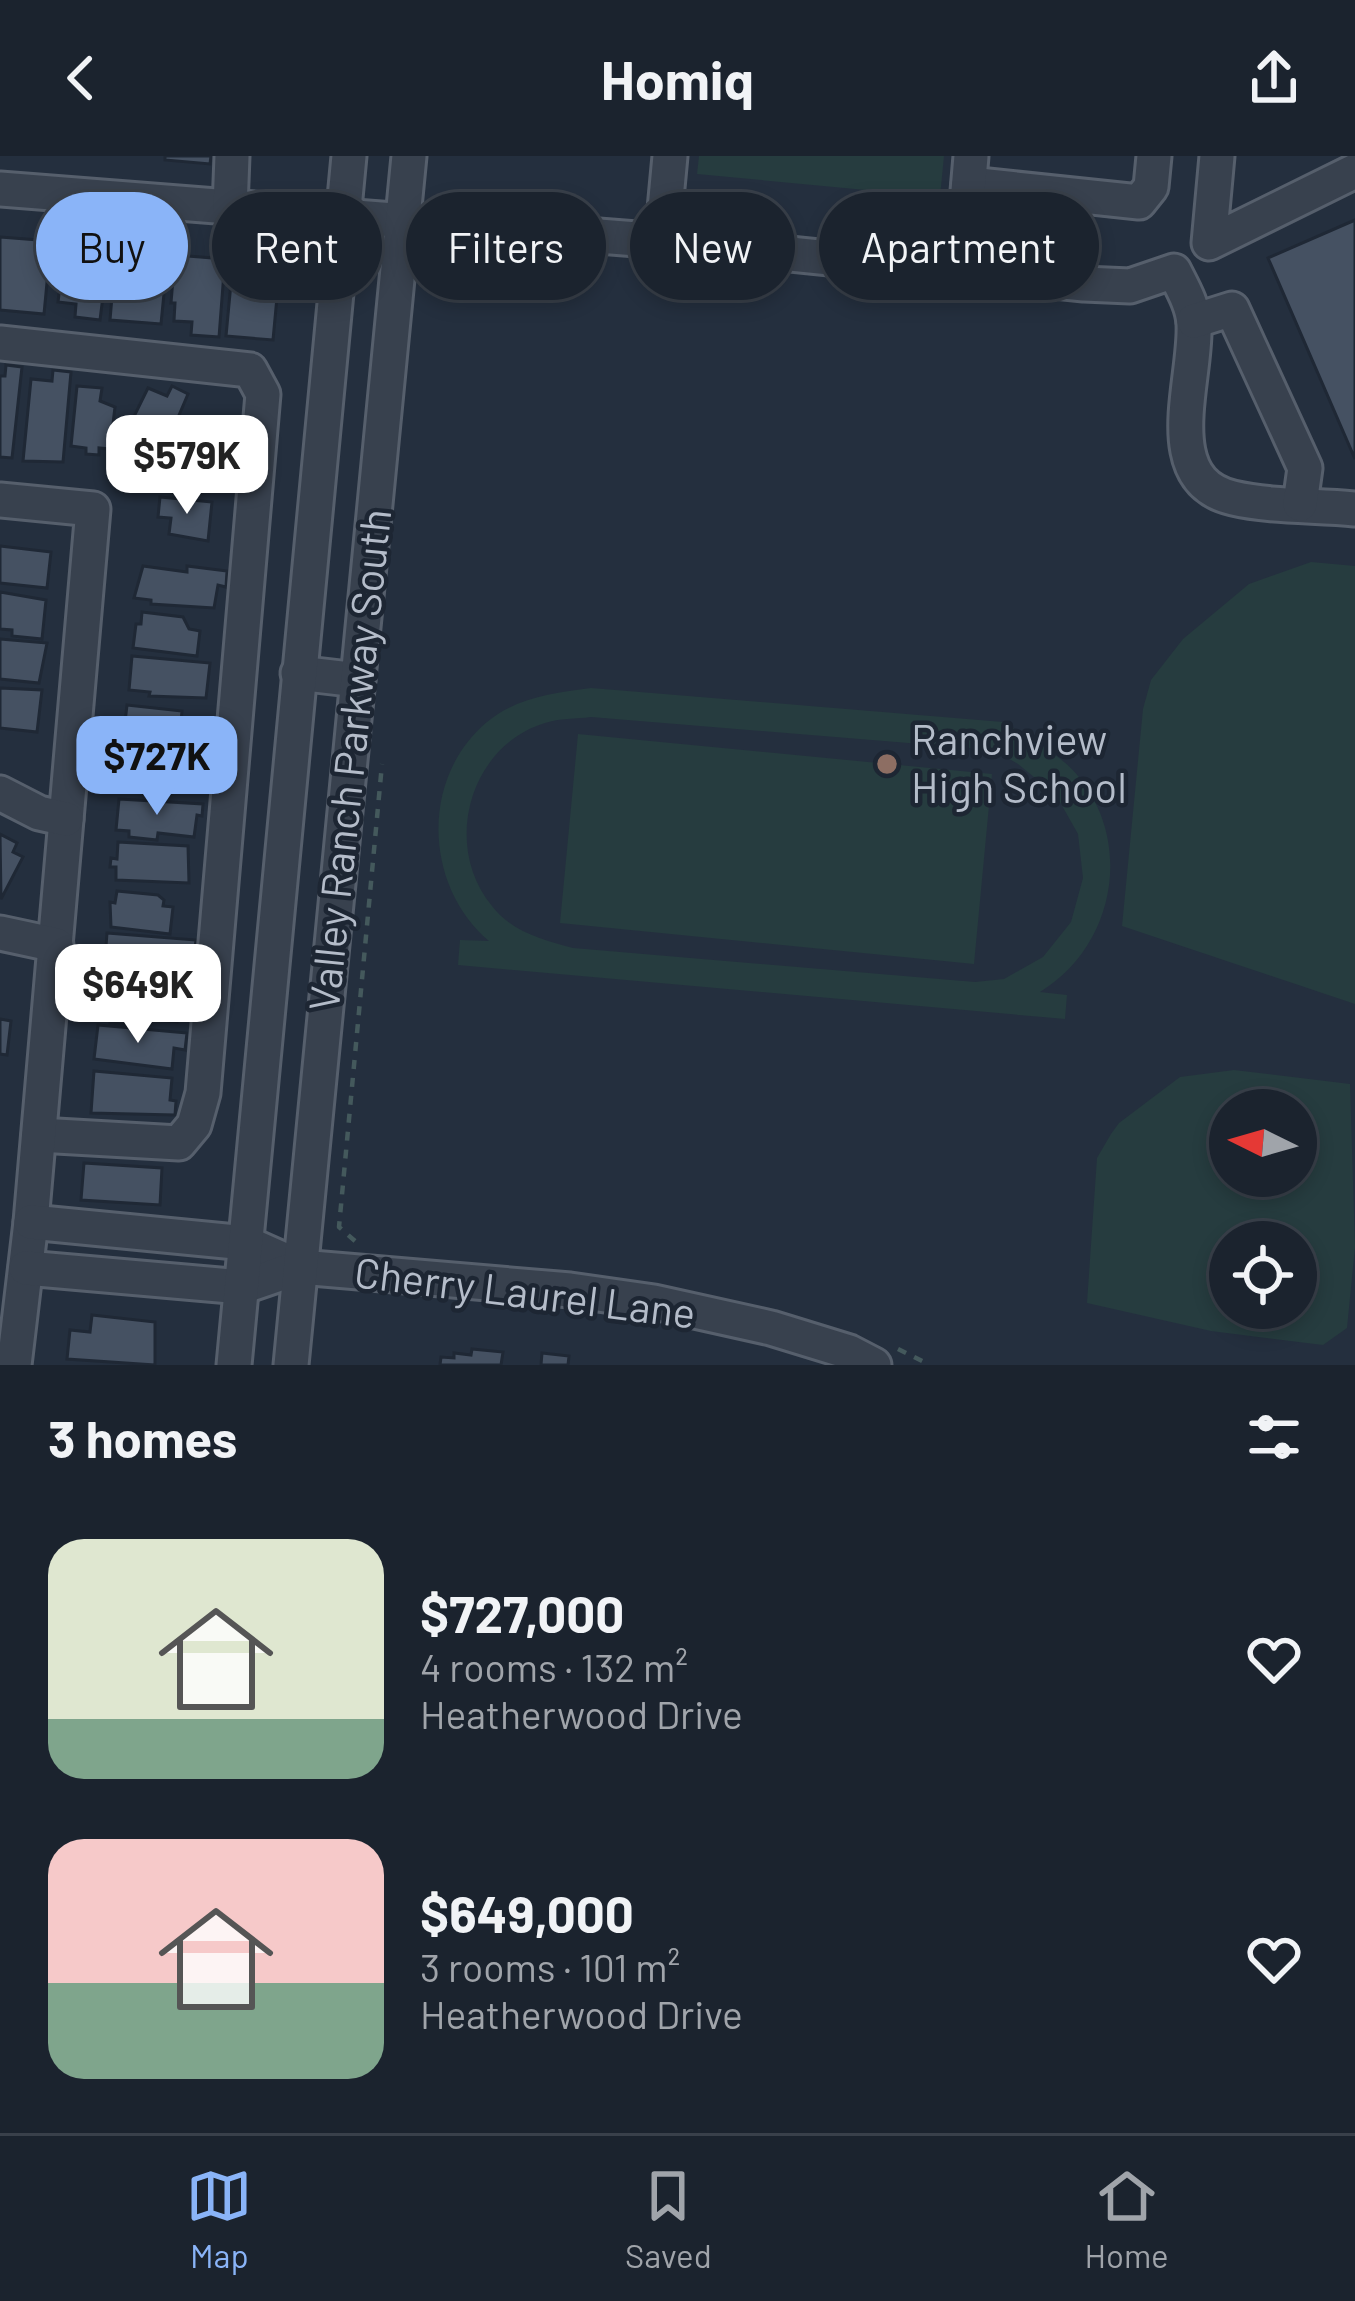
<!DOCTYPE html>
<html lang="en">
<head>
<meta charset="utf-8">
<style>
  body { margin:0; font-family:Barlow,sans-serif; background:#282f3a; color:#f1f3f6; height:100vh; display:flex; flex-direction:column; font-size:45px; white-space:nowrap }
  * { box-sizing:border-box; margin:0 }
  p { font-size:39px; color:#a0a4aa }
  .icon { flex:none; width:66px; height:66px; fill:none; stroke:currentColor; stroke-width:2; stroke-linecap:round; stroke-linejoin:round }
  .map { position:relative; height:1209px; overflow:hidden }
  .side { display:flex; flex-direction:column; background:#1b232e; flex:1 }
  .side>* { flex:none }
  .banner { position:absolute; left:36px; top:36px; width:1284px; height:108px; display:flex; gap:24px }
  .needle { width:78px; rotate:275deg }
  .controls { position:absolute; left:1209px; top:933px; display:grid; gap:24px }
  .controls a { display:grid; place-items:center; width:108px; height:108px; border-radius:50%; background:#1b232e; box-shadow:0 6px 18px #0003,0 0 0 3px #39404a; font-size:60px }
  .price { position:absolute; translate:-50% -102px; padding:0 27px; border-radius:24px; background:#fff; color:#222; font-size:39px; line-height:78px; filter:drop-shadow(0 3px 6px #0008) }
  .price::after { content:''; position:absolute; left:50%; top:72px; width:36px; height:27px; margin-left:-18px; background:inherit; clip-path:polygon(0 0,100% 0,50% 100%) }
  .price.selected { background:#8ab4f8; color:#111 }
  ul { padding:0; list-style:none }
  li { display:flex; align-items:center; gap:36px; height:300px; padding:0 48px }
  li span { display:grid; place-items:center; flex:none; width:336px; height:240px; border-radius:36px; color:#555 }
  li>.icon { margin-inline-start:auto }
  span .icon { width:144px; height:144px; fill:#fffc; stroke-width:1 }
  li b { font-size:51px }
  h2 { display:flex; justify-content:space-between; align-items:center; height:144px; padding:0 48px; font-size:51px }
  .pill { padding:0 42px; border-radius:54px; background:#1b232e; box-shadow:0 6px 18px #0003,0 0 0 3px #39404a; font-size:42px; line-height:108px }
  .pill.selected { background:#8ab4f8; color:#111 }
  header { display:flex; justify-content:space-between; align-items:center; height:156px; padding:0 48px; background:#1b232e; font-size:54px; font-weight:700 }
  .menu { display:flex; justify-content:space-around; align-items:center; height:168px; border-top:3px solid #39404a; background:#1b232e; font-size:33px; color:#a0a4aa }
  .menu a { display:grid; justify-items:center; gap:6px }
  .menu .selected { color:#8ab4f8 }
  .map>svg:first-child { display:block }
  .green { fill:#263c3f; fill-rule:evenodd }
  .building { fill:#455162; stroke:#1f2835; stroke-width:3 }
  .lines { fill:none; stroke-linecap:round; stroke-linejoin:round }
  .minor-casing { stroke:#565f6c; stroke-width:39 }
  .path { stroke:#44595c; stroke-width:4.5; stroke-dasharray:9 9; stroke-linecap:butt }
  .minor { stroke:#38414e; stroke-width:33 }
  .education-dot { fill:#8d6e63; stroke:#1d2633; stroke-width:4.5 }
  .labels { text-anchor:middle; stroke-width:9; stroke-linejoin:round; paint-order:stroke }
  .poi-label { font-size:42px; fill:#b4bcc9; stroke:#1d2633; text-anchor:start }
  .street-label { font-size:42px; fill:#b4bcc9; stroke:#1d2633 }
</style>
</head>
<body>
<header><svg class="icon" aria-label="back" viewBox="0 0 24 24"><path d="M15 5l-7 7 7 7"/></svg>Homiq<svg class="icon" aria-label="share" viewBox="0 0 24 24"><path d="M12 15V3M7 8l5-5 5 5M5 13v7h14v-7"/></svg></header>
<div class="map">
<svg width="1355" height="1209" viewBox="0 0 1355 1209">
  <rect width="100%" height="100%" fill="#242f3e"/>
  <g class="green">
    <polygon points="699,0 944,0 940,41 697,18"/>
    <polygon points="1311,406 1355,410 1355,848 1122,770 1143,553 1151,524 1183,483 1249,428"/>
    <path d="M 591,532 L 1003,566 C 1028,581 1060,598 1078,620 C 1135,689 1113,792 1040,836 L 1067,839 L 1065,863 L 458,809 L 460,784 L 489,785 C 425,731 419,623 487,566 C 518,541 553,537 591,532 ZM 591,561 L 994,594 L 1018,608 L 1056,639 L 1078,678 L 1083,722 L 1071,766 L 1043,801 L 1004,823 L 975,826 L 573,792 C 543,784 512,776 492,750 C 442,690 469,590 545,567 C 559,562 576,563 591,561 Z"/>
    <polygon points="578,578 992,618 974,808 560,767"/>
    <path d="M 1234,914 L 1350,928 L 1355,1091 L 1347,1172 L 1323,1189 L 1211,1175 L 1087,1147 L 1097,1002 L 1111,978 L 1119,967 L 1180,921 ZM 1230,954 L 1296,954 L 1296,1020 L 1230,1020 ZM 1230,1086 L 1296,1086 L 1296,1152 L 1230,1152 Z"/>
  </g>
  <g class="building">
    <polygon points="165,0 164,0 211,0 210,8 165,4"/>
    <polygon points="1355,64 1355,303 1268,102"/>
    <polygon points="0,81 51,85 44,158 0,154"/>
    <polygon points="61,87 109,93 100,164 75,161 76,148 58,146 60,130 55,129"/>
    <polygon points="116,93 168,97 161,168 110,164"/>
    <polygon points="175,99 225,103 219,181 191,179 192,166 174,165 175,147 171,147"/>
    <polygon points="232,116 279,120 273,184 226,180"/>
    <polygon points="6,209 22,211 12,302 0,301 0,220 5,220"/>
    <polygon points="53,214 71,216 63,306 23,305 31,223 52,225"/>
    <polygon points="77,230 102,232 100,245 115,251 110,293 99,292 99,299 86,298 86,292 71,290"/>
    <polygon points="172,230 188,238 174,271 190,279 175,310 162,304 154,321 114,301 148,232 167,240"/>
    <polygon points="160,341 212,346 208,385 169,378 171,362 158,361"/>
    <polygon points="0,390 51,396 47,432 0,427"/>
    <polygon points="143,410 187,416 187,410 227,415 226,431 218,429 214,452 151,448 151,444 134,442"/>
    <polygon points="0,436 46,444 42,483 12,480 12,474 0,473"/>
    <polygon points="142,456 183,461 189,473 200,475 197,500 133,492 136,468 141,468"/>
    <polygon points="0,483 47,487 39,527 0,523"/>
    <polygon points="132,500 210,507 206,542 149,540 150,536 129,534"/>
    <polygon points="0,532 42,534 37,576 0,572"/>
    <polygon points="127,549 182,555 181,566 203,568 200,596 133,589 135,567 125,566"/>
    <polygon points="124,593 212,599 211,615 199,614 197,635 121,630"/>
    <polygon points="119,643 203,648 202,660 197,659 194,681 158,677 157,684 129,681 129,675 116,674"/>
    <polygon points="0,678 17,687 13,696 23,701 1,743"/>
    <polygon points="118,686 188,690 189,727 116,724 116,711 110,711 111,702 117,703"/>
    <polygon points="117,735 158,739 164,744 163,750 173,751 170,778 111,771 110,746 115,747"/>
    <polygon points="107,777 196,784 194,800 184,799 182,822 104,816"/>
    <polygon points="101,827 186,831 185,846 179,845 177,866 140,863 139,869 110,867 111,862 99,861"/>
    <polygon points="0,863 11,865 7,899 0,898"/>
    <polygon points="98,869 187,877 185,894 174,892 172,913 94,903"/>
    <polygon points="94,915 172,922 170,944 176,945 175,959 91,957"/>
    <polygon points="84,1007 162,1012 160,1049 81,1044"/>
    <polygon points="92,1159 155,1166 155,1209 67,1203 70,1174 90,1176"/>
    <polygon points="472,1193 503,1196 501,1209 440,1209 441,1201 454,1202 454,1197 471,1199"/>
    <polygon points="542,1197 569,1200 568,1209 541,1209"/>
  </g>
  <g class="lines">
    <g class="minor-casing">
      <g id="minor">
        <polyline points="1217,0 1209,87 1355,15"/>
        <polyline points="969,28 1139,46 1151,31 1154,0"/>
        <path d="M 0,33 L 662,85 L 1084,128 L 1130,130 L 1174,115 C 1182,131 1193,149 1194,168 C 1197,223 1156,324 1233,342 C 1271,351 1316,349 1355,353"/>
        <polyline points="230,52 232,0"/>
        <polyline points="662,85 670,0"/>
        <polyline points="961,117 971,0"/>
        <polyline points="1194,165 1232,153 1305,312 1300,348"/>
        <polyline points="0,187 250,214 263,238 203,937 194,969 179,987 39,979"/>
        <polyline points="0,344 93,353 31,1066 14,1209"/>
        <polyline points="298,517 358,524"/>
        <polyline points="0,637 39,657 66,663"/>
        <polyline points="0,777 56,789"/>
        <polyline points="31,1066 246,1087 300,1111 570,1134 654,1146 771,1172 849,1196 874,1209"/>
        <polyline points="26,1112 242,1131 300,1111"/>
        <polyline points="234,1209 349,0"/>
        <polyline points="291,1209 409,0"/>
      </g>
    </g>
    <g class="path">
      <polyline points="355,1085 339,1071 382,608"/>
      <polyline points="898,1193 930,1209"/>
    </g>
    <use href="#minor" class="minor"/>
  </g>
  <circle class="education-dot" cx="887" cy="608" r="12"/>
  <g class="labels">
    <g class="poi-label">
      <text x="911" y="599">Ranchview<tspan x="911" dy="48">High School</tspan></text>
    </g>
    <g class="street-label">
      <text transform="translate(350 604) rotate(-84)" y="15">Valley Ranch Parkway South</text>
      <text transform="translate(525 1137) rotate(7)" y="15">Cherry Laurel Lane</text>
    </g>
  </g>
</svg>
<div class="controls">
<a><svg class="needle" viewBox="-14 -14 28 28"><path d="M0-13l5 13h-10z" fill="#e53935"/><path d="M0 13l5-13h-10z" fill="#a0a4aa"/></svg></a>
<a><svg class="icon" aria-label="locate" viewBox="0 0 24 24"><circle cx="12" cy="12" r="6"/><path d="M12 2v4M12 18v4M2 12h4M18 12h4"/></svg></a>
</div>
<b class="price" style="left:187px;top:361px">$579K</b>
<b class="price selected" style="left:157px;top:662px">$727K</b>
<b class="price" style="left:138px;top:890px">$649K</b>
<div class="banner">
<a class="pill selected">Buy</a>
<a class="pill">Rent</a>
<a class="pill">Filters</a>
<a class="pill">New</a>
<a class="pill">Apartment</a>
</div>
</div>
<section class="side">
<h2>3 homes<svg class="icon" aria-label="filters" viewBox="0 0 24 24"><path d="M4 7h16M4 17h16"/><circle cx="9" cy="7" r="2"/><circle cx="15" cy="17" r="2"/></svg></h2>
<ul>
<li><span style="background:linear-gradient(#dfe7d0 75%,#7fa58c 0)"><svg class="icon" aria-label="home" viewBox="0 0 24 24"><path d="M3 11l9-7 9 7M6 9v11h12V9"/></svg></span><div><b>$727,000</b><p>4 rooms · 132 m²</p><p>Heatherwood Drive</p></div><svg class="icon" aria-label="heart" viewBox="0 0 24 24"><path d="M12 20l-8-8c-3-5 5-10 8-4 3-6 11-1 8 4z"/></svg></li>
<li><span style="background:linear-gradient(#f6c9c9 60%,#7fa58c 0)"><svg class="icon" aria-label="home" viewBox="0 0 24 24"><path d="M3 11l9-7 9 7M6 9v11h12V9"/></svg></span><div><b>$649,000</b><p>3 rooms · 101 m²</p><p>Heatherwood Drive</p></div><svg class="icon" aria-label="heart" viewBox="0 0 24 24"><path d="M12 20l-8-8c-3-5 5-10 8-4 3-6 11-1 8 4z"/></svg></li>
</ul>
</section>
<nav class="menu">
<a class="selected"><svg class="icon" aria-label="map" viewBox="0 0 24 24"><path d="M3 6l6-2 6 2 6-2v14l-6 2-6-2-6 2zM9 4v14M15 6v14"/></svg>Map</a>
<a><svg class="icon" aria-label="saved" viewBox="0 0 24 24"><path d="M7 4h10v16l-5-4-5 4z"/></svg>Saved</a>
<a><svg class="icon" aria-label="home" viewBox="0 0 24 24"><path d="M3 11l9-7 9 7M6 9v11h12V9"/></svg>Home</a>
</nav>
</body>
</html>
